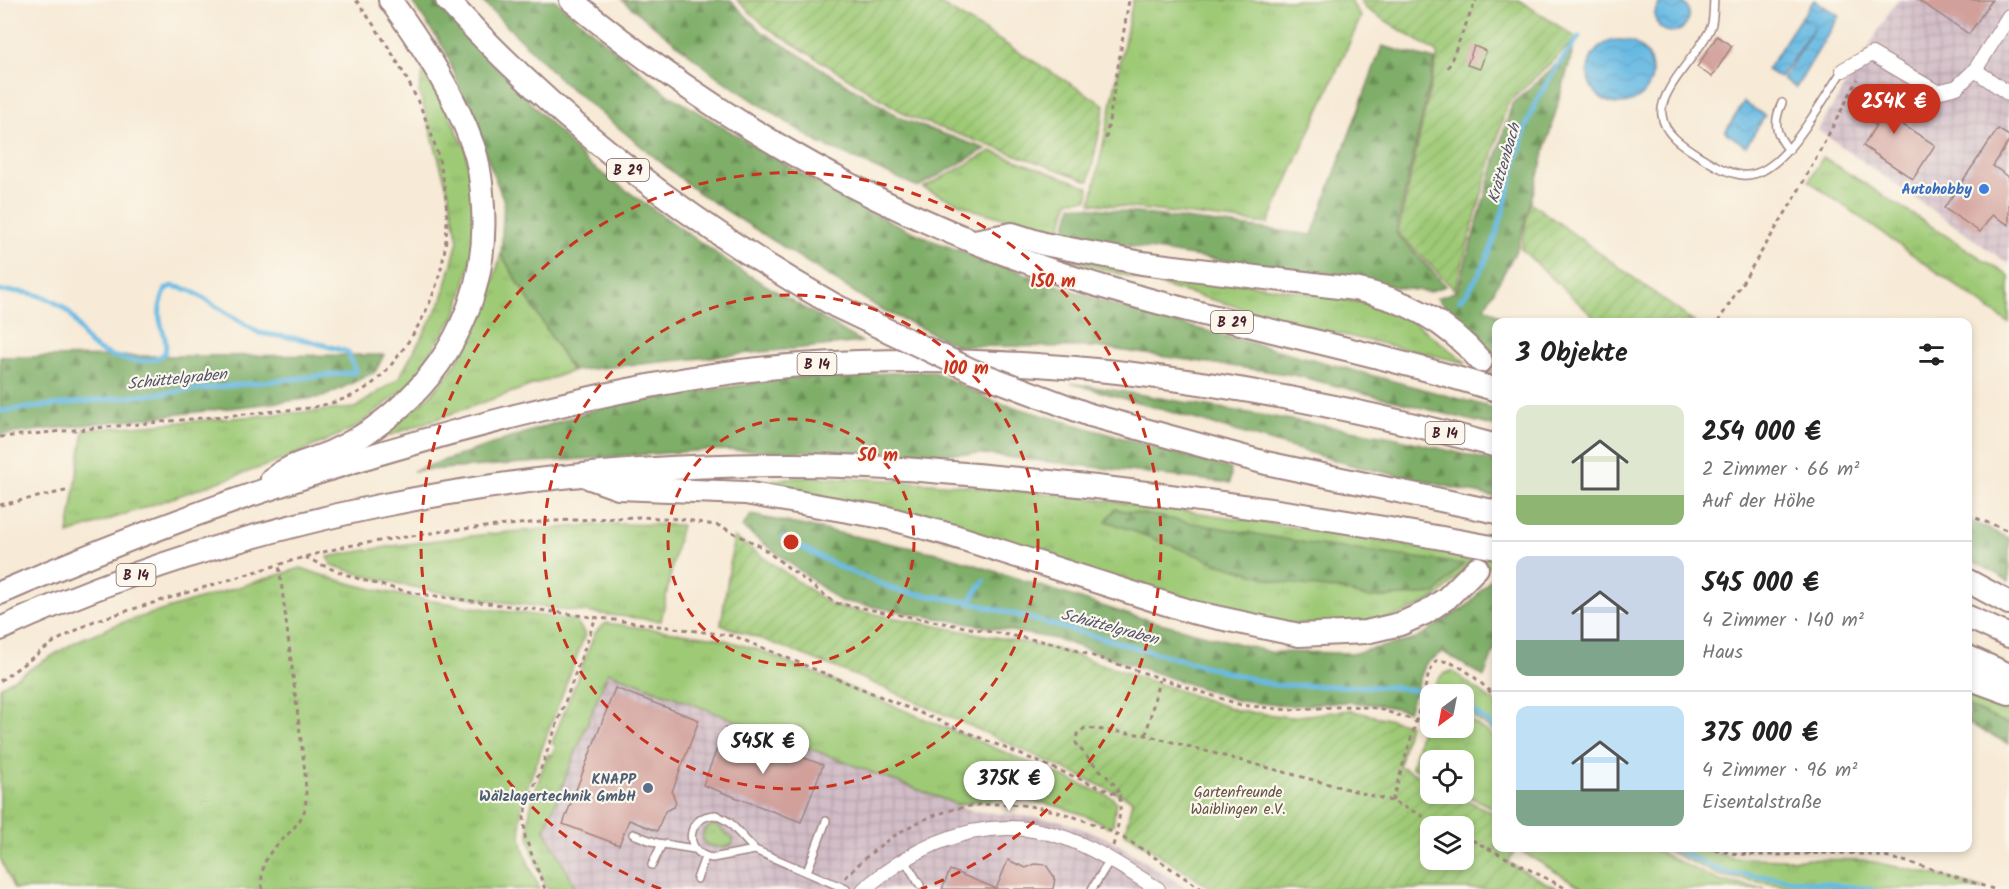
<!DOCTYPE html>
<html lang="de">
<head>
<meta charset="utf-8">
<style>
  body { margin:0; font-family:Kalam,sans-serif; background:#f2f2f2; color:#222; height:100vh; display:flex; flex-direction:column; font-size:22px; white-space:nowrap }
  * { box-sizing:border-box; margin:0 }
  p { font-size:20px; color:#767676 }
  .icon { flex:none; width:33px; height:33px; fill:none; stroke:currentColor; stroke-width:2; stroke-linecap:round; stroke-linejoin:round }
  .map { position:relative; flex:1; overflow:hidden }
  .side { position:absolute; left:1492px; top:318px; width:480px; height:534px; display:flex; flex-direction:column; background:#fff; border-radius:12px; box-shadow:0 3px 9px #0003 }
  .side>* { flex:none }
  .needle { width:39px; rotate:212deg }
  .buttons { position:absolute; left:1420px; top:684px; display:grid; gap:12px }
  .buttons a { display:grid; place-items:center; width:54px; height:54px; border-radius:12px; background:#fff; box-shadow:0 3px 9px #0003; font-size:30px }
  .price { position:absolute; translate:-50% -51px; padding:0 14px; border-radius:21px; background:#fff; color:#222; font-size:20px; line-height:39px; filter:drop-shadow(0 2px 3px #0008) }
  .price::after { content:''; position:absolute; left:50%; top:36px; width:18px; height:14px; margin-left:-9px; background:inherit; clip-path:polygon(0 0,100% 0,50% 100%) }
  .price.on { background:#c8321e; color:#fff }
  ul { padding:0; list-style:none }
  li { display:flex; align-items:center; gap:18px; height:150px; padding:0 24px }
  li+li { border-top:2px solid #e0e0e0 }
  li span { display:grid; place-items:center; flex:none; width:168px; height:120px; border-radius:12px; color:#555 }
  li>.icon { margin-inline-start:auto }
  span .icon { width:72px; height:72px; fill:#fffc; stroke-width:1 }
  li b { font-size:26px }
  h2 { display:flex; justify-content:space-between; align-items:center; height:72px; padding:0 24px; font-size:26px }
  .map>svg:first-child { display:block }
  .industrial { fill:url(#industrial-grid) }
  .grass { fill:url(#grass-tufts); stroke:#747450; stroke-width:1.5 }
  .forest { fill:url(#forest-firs); stroke:#646649; stroke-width:1.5 }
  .garden { fill:url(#garden-furrows); stroke:#747450; stroke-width:1.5; fill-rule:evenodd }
  .water { fill:url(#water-waves); stroke:#586c87; stroke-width:1.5 }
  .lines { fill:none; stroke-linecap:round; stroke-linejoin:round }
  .stream { stroke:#67bae3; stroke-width:5 }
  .building { fill:#d2a09b }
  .trunk-tunnel { stroke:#d4c1b4; stroke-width:22; stroke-dasharray:22 11; stroke-linecap:butt }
  .service-casing { stroke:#a08480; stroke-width:10 }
  .minor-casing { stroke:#a08480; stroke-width:16 }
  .trunk-casing { stroke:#a08480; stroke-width:26 }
  .path { stroke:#a08480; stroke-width:3; stroke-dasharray:4.5 4.5; stroke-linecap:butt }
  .service { stroke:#fff; stroke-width:7 }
  .minor { stroke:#fff; stroke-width:14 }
  .trunk { stroke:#fff; stroke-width:22 }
  .trunk-bridge-casing { stroke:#a08480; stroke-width:26; stroke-linecap:butt }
  .trunk-bridge { stroke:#fff; stroke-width:22 }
  .ring { fill:none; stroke:#c8321e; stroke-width:3; stroke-dasharray:10 8 }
  .shop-dot { fill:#3f7fe0; stroke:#fbf7ec; stroke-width:2 }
  .service-dot { fill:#5c6f8a; stroke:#fbf7ec; stroke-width:2 }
  .labels { text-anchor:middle; stroke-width:4.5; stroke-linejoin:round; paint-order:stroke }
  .shield { fill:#fbf7ec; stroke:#7f6065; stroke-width:1.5 }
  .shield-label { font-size:14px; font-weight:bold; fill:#4a1f2b }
  .shop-label { font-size:15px; font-weight:bold; fill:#366cbe; stroke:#fbf7ec; text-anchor:end }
  .service-label { font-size:15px; font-weight:bold; fill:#4e5e75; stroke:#fbf7ec; text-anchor:end }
  .park-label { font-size:15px; fill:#635242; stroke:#fbf7ec }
  .water-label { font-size:16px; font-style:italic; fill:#54556b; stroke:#fbf7ec }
  .centre { fill:#c8321e; stroke:#fbf7ec; stroke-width:3 }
  .ring-label { font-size:18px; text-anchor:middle; font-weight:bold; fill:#c8321e; stroke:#fbf7ec; stroke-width:4.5; stroke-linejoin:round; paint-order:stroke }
</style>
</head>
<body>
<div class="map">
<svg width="2009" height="889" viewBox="0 0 2009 889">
  <defs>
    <pattern id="industrial-grid" width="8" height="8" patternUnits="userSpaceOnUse" patternTransform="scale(1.5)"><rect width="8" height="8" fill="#d2bdc7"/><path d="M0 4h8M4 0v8" fill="none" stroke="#b6a2ab"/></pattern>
    <pattern id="grass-tufts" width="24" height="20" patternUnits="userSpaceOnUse" patternTransform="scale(1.5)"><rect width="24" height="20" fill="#9eca76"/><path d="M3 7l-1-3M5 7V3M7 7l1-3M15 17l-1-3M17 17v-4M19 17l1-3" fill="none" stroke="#8aad66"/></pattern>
    <pattern id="forest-firs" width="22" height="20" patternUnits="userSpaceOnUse" patternTransform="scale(1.5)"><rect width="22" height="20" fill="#7eae67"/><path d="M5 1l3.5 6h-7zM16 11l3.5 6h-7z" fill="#698d55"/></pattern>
    <pattern id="garden-furrows" width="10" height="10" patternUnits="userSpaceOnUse" patternTransform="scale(1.5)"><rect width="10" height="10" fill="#9eca76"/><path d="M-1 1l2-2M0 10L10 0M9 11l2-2" fill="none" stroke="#8aad66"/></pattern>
    <pattern id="water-waves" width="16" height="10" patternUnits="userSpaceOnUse" patternTransform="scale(1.5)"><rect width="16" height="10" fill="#67bae3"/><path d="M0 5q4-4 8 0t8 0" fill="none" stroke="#5b9fc3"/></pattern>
  </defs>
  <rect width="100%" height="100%" fill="#fbf7ec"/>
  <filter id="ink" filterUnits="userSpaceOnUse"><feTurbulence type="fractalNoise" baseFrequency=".0167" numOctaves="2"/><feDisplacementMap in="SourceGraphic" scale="12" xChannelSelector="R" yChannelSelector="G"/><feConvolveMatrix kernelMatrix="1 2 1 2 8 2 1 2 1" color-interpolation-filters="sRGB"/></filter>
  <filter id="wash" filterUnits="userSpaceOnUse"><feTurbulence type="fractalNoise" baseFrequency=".008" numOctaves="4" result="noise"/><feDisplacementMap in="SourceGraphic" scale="24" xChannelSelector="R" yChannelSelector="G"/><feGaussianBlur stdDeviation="1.35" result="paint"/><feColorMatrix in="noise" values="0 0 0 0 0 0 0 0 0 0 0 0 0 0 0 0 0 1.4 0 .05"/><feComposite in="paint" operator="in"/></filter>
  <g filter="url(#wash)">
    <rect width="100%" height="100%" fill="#f7ead6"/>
    <g class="industrial">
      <polygon points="1897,0 2009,0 2009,264 1818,130"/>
      <polygon points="608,671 973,811 1058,820 1108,838 1188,889 576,889 545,829"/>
    </g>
    <g class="grass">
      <polygon points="1133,0 1350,0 1361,17 1268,224 1091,203"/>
      <polygon points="425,66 466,149 477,239 457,312 411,384 356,427 288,458 68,534 84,430 355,408 399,378 442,300 458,241 448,191 419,91"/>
      <polygon points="991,151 1089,187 1088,199 1069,200 1059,234 975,210 923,188"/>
      <polygon points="1823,157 2009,276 2009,323 1809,181"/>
      <path d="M 501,254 L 572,371 L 374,441 C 396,422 424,405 441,383 C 472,346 489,300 501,254 Z"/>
      <polygon points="1056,256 1316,294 1397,309 1467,363 1313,328"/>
      <path d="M 817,477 C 1046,484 1272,523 1497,560 L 1497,568 L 1470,564 C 1459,575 1447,591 1433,599 C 1379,632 1323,627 1263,621 L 745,487 L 788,478 Z"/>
      <path d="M 613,524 L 681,525 L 661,621 C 551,607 437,600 331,565 L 328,557 C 423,539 517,530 613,524 Z"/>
      <path d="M 301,568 C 389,600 482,608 575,620 L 585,634 L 524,796 C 515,835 523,854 540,889 L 14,889 L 0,858 L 0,687 L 77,641 L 118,624 Z"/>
      <path d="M 606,623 L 718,638 L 759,650 L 1112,797 L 1116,802 L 1113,825 L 1109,827 C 1062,802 1010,793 958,805 L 608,672 L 545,829 L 576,889 L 547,889 C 519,827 526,815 548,754 L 552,756 L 556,746 L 552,743 L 595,633 Z"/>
      <path d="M 1452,671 L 1497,704 L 1497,734 L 1464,710 L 1464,694 L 1432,694 C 1436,681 1438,675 1452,671 Z"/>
      <polygon points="1968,691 2009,708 2009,725 1968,706"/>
      <polygon points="1428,700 1431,700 1431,728 1464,728 1464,716 1497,739 1497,810 1464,794 1464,760 1431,760 1431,777 1412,767"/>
      <path d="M 716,825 L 733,839 L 733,844 L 724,848 L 706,845 C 699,836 703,826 716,825 Z"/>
      <polygon points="1520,848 1651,848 1719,881 1766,889 1584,889 1519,850"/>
      <polygon points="1662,848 1698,848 1733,858 1863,860 1941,876 1984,889 1806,889 1720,876"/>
    </g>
    <g class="forest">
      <polygon points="411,0 433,0 589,164 740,270 862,342 572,371 501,254 504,201 445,50"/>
      <polygon points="481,0 555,0 666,93 854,205 933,241 1118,307 1497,409 1497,427 1294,375 1096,347 958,346 879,308 697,192 564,83"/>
      <polygon points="622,0 730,0 761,31 904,120 986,149 918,187 819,143 719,78"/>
      <polygon points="1382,46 1435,60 1396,233 1446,286 1428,292 1063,236 1072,205 1312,235"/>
      <polygon points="1573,50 1518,247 1485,307 1509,322 1497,322 1497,362 1437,298 1457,291 1512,104"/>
      <polygon points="384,355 375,372 323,397 0,435 0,357"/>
      <polygon points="932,371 993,401 1231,469 1230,483 981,454 709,450 413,471 605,406 788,378"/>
      <polygon points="1071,383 1392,437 1497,462 1495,497 1355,466"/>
      <polygon points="1115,509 1312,544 1463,564 1435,594 1370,598 1340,590 1280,582 1220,564 1106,521"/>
      <polygon points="751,515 942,554 1130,615 1270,652 1355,653 1416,639 1468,605 1497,572 1497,643 1484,677 1443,652 1426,663 1408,711 1379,705 1345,702 1288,706 1239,701 1056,639 840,601 742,527"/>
      <polygon points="1968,520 2009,538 2009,581 1968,558"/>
      <polygon points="1968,706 2009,725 2009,744 1968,723"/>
    </g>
    <g class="garden">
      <polygon points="737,0 934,0 1105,105 1089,181 910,117 766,27"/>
      <polygon points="1360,0 1519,0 1577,38 1507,104 1455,290 1398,233 1438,53 1365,8"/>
      <polygon points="1530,202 1694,322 1599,322 1521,249"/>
      <path d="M 734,537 L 833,606 L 1057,649 L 1239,711 L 1291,717 L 1349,710 L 1409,724 L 1399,766 L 1431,781 L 1431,794 L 1455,794 L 1497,815 L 1497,848 L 1516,848 L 1508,863 L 1558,889 L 1212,889 L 1125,833 L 1132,800 C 997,739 861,672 721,625 ZM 1431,826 L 1464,826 L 1464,860 L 1431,860 Z"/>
    </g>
    <g class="water">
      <circle cx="1672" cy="15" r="17"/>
      <polygon points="1814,0 1839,16 1796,88 1783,79 1815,26 1780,78 1767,70 1801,17 1807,21 1802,17"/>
      <circle cx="1620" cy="72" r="32"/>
      <polygon points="1744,102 1765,116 1746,146 1725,132"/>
    </g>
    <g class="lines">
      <g class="stream">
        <path d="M 0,291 C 23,291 41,293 61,306 C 76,315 77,329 88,342 C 104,358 147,369 165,353 C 168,339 162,332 160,319 C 158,308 162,299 166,289 L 172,286 L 190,290 L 259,333 L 306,340 L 348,352 L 356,372 L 0,411"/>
        <path d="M 1460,300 C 1506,251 1507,167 1534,107 C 1545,82 1562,59 1579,37"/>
        <polyline points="783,538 844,569 899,591 969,602 1274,685 1392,687 1441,694"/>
        <polyline points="969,602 984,581"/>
        <polyline points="1464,705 1497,729"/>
        <polyline points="1672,848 1723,872 1872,889"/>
      </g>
    </g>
    <g id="blocks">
      <g class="building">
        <polygon points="1918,0 1992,0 1969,34"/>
        <polygon points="1717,36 1732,46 1712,77 1697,67"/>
        <polygon points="1474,46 1486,51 1480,69 1467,65"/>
        <polygon points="1882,86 1898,96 1903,107 1895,120 1935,145 1913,179 1863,146 1876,125 1860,115 1876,90"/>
        <polygon points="1998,129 2009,136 2009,141 1993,166 2009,177 2009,225 1992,215 1980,232 1944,208"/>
        <polygon points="615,688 699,720 672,792 676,802 674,807 665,811 657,831 629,820 619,845 563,824"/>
        <polygon points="725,728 823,765 801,822 703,785"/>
        <polygon points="1008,860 1026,868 1035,864 1046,865 1055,878 1053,889 996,889"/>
        <polygon points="950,870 995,888 995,889 942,889"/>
      </g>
    </g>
  </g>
  <g filter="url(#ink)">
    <use href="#blocks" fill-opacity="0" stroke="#a08480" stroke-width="1.5"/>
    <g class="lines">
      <polyline class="trunk-tunnel" points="1481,361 1497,384"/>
      <g class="service-casing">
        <g id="service">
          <path d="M 1714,0 C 1713,8 1714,19 1711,27 C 1702,51 1658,90 1662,115 C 1664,135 1685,147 1701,157 C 1714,165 1727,173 1742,175 C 1783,180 1822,98 1843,70"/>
          <path d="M 1782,103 C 1773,122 1775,134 1789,150"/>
          <polyline points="633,834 657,843 694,849"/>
          <path d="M 755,850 L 712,858 C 682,853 686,815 716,815 L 729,822 L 755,850 L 846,889"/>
          <polyline points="904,859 920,885"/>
          <polyline points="652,865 662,844"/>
          <polyline points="807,872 826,821"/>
          <polyline points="697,879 705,857"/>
          <polyline points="1092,889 1110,860"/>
        </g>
      </g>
      <g class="minor-casing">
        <g id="minor">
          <polyline points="2009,16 1975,70 2009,94"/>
          <polyline points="1843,70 1872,54 1937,92 1957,87 1975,70"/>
          <path d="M 864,889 C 915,846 975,817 1044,832 C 1085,840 1123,868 1158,889"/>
        </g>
      </g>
      <g class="trunk-casing">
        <g id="trunk">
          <path d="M 447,0 C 560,123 690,224 836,306"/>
          <path d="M 571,0 C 723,125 889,219 1077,279 C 1215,322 1359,347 1497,390"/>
          <path d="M 974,241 L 1012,234 L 1044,244 L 1142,263 L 1355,289 C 1407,300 1446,321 1481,361"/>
          <polyline points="1090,415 1266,463 1497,512"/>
          <polyline points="590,478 618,488 745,493 888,518 951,535 1192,612 1299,635 1366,632 1400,624 1425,613 1447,598 1477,568"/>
          <path d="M 272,479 C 291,464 307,462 329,453 C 349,444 370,432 387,418 C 452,366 488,292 483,208 C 482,188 480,165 473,146 C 454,93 423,46 390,0"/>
          <polyline points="1968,581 2009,603"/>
          <path d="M 0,593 C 168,520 342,459 519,415 C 611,392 706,372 801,365 C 1036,348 1270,385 1497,446"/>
          <polyline points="1968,617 2009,636"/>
          <path d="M 0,629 C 240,519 511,466 775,465 C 856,464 938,471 1019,479 C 1179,494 1339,519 1497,548"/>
          <polyline points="1968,657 2009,675"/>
          <polyline points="1968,678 2009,693"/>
        </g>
      </g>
      <g class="path">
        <polyline points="1448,68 1476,0"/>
        <polyline points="1106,139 1129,0"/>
        <polyline points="1718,322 1794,199 1858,79"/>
        <path d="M 0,437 L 309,408 C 362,398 380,384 410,339 C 487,221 431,102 356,0"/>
        <polyline points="0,505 70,490"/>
        <polyline points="1968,515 2009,531"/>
        <path d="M 305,557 C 343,576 380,586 420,594 L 734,636 L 1121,796"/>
        <path d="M 0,681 L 54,642 L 94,621 L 304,557 L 347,546 L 451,530 L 553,521 L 639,517 L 681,519 L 720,526 L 760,546 L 835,603 L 1057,644 L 1241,705 L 1289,710 L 1349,706 L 1376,708 L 1416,721 L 1429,673 L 1436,661 C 1460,659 1480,683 1497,698"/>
        <polyline points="1146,735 1159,680"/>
        <polyline points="1392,801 1416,722"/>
        <polyline points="1464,836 1567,889"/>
        <path d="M 1113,846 C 1132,774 1112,792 1076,743 L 1077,734 L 1085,728 L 1146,735 L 1392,801 L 1443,826"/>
        <path d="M 1706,848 C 1758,862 1808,850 1860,854 C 1905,857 1951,876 1993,889"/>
        <polyline points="1808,854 1812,848"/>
        <path d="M 845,878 C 923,794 1013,785 1114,833 C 1144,848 1173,871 1202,889"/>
        <path d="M 262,889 C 259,848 282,847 301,818 C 309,806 305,787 305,772 L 279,565"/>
        <polyline points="545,889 525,837 524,815 596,617"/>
      </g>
      <use href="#service" class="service"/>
      <use href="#minor" class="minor"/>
      <use href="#trunk" class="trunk"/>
      <g class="trunk-bridge-casing">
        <polyline id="trunk-bridge" points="836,306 973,371 1090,415"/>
      </g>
      <use href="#trunk-bridge" class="trunk-bridge"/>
    </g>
  </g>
  <g class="ring">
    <circle cx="791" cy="542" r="123"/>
    <circle cx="791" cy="542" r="247"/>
    <path d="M661 889A370 370 0 1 1 921 889"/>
  </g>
  <circle class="shop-dot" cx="1984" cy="189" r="6"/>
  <circle class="service-dot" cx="648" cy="788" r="6"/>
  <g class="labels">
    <g class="shield">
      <rect x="607" y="159" width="42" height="22" rx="4.5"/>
      <rect x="1211" y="311" width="42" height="22" rx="4.5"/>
      <rect x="797.5" y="353" width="39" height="22" rx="4.5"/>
      <rect x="1425.5" y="422" width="39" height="22" rx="4.5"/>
      <rect x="116.5" y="564" width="39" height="22" rx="4.5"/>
    </g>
    <g class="shield-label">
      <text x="628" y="175">B 29</text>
      <text x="1232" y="327">B 29</text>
      <text x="817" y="369">B 14</text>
      <text x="1445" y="438">B 14</text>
      <text x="136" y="580">B 14</text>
    </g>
    <g class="shop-label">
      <text x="1972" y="194">Autohobby</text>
    </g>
    <g class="service-label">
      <text x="636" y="784">KNAPP<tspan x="636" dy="17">Wälzlagertechnik GmbH</tspan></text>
    </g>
    <g class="park-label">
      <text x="1238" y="797">Gartenfreunde<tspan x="1238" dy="17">Waiblingen e.V.</tspan></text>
    </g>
    <g class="water-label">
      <text transform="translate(1503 163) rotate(-74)" y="6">Krättenbach</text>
      <text transform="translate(177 378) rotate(-6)" y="6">Schüttelgraben</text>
      <text transform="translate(1110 626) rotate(15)" y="6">Schüttelgraben</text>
    </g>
  </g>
  <circle cx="791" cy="542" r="9" class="centre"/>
  <g class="ring-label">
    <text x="1053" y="287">150 m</text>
    <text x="966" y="374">100 m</text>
    <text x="878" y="461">50 m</text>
  </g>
</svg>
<div class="buttons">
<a><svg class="needle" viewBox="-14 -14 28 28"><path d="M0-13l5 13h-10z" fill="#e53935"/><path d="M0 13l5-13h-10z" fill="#767676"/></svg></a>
<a><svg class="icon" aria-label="locate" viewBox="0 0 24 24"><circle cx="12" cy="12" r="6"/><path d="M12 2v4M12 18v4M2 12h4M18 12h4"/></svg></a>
<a><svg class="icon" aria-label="layers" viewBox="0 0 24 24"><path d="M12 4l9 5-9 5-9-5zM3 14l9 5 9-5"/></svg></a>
</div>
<b class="price on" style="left:1894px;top:135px">254K €</b>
<b class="price" style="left:763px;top:775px">545K €</b>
<b class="price" style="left:1009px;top:812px">375K €</b>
<section class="side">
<h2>3 Objekte<svg class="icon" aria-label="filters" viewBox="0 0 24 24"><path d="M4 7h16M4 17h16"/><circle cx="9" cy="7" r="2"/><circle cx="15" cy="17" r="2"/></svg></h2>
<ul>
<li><span style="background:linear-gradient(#dfe7d0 75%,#8fb573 0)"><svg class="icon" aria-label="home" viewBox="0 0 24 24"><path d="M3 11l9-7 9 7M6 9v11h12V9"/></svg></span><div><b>254 000 €</b><p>2 Zimmer · 66 m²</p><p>Auf der Höhe</p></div></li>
<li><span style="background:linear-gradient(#c9d6e8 70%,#7fa58c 0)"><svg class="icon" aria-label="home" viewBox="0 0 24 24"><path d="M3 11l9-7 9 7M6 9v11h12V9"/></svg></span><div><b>545 000 €</b><p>4 Zimmer · 140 m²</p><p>Haus</p></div></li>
<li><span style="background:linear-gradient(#bfe0f5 70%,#7fa58c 0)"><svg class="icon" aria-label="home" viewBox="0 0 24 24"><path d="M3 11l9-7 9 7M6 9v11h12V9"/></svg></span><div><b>375 000 €</b><p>4 Zimmer · 96 m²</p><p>Eisentalstraße</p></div></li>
</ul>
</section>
</div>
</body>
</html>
